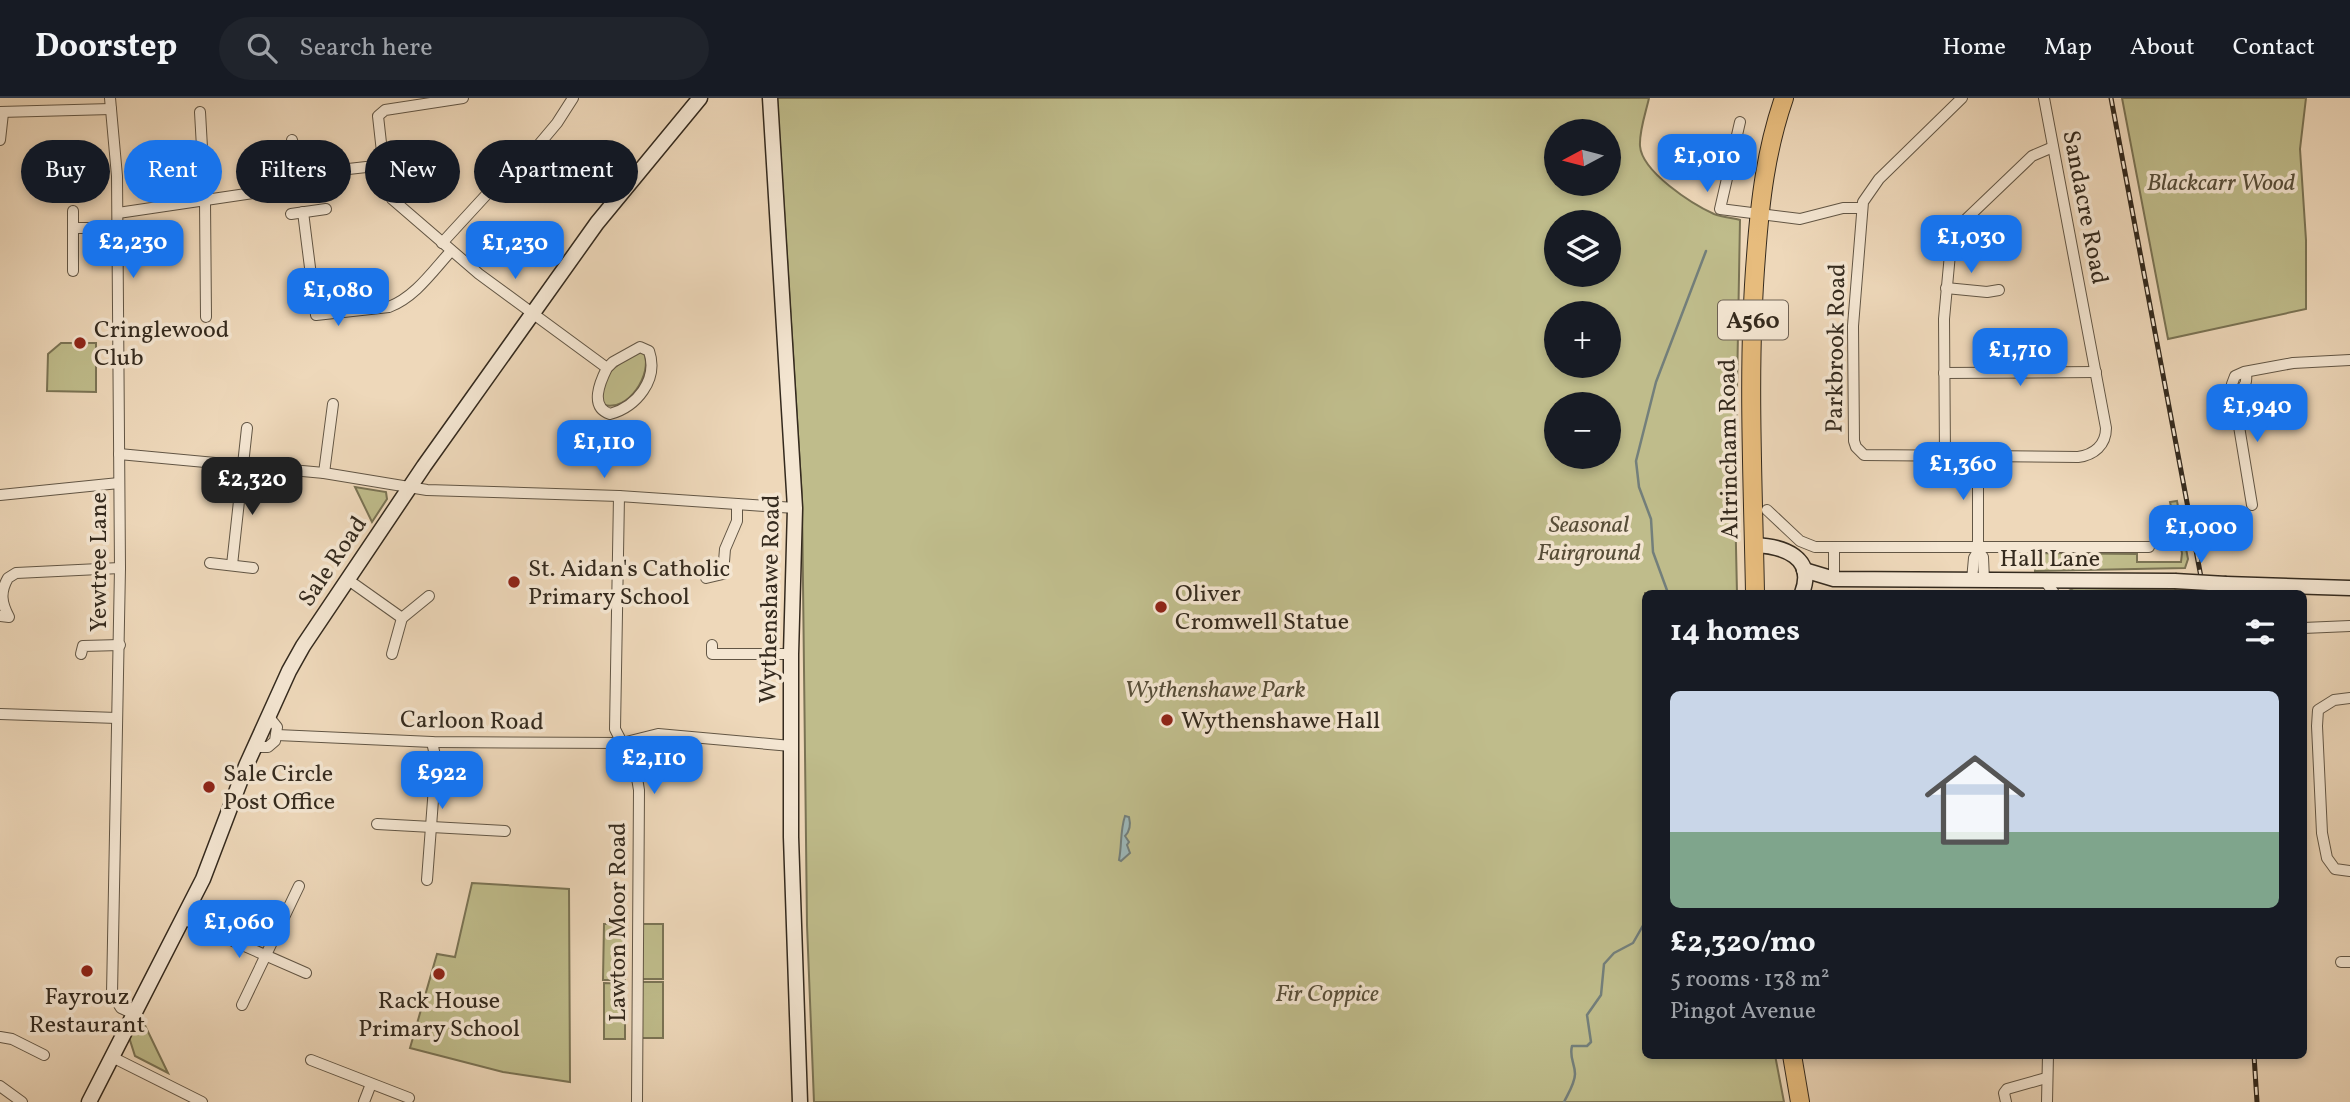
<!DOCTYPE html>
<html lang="en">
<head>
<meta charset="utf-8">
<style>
  body { margin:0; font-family:Vollkorn,serif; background:#20242c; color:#f1f3f6; height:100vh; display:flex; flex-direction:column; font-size:26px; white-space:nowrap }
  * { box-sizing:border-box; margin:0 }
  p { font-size:23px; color:#9ea1a6 }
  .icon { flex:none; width:38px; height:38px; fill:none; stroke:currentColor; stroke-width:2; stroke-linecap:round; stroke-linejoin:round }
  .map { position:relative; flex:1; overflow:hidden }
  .panel { position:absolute; left:1642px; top:492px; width:665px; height:469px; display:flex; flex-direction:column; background:#171b24; border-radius:10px; box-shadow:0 4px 10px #0003 }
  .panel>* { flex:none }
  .banner { position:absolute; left:21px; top:42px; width:665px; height:63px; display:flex; gap:14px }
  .needle { width:46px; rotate:263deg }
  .tools { position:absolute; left:1544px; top:21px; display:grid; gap:14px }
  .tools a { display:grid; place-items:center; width:77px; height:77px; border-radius:50%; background:#171b24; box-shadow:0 4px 10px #0003; font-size:35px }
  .price { position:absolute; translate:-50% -60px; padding:0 16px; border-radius:14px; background:#1a73e8; color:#fff; font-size:23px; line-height:46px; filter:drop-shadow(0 2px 4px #0008) }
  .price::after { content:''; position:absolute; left:50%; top:42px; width:21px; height:16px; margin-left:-10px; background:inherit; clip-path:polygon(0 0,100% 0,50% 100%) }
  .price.active { background:#222; color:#fff }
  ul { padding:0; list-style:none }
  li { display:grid; align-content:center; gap:14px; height:371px; padding:0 28px }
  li+li { border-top:2px solid #363941 }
  li span { display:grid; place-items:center; height:217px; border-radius:10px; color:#555 }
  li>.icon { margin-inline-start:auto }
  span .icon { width:126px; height:126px; fill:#fffc; stroke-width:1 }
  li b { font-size:30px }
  h2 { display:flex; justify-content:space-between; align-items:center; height:84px; padding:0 28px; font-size:30px }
  .tag { padding:0 24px; border-radius:32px; background:#171b24; box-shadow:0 4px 10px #0003; font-size:24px; line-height:63px }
  .tag.active { background:#1a73e8; color:#fff }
  header { display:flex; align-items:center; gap:42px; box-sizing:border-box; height:98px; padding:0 35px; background:#171b24; border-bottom:2px solid #363941 }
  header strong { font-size:33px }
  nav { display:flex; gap:38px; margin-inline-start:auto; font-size:24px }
  .search { width:490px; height:63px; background:#20242c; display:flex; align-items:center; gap:18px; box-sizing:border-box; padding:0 24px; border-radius:38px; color:#9ea1a6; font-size:26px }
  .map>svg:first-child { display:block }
  .green { fill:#bfbc8b; stroke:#7a7354; stroke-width:2; fill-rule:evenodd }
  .water { fill:#9db8b9; stroke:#737f7b; stroke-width:2 }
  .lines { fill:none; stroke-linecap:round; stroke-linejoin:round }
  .stream { stroke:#737f7b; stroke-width:2.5 }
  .street-casing { stroke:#625645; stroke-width:12 }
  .secondary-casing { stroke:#342a1e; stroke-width:17 }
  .highway-casing { stroke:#342a1e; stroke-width:20 }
  .street { stroke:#f4e6d2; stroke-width:10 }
  .secondary { stroke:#f4e6d2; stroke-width:14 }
  .highway { stroke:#e7bc7d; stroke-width:18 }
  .rail-casing { stroke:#342a1e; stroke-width:5 }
  .rail { stroke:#f4e6d2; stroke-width:2.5; stroke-dasharray:8; stroke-linecap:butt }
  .secondary-bridge-casing { stroke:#342a1e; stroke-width:17; stroke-linecap:butt }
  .secondary-bridge { stroke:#f4e6d2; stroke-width:14 }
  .poi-dot { fill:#8f2418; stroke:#f4e6d2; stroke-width:2.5 }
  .labels { text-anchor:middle; stroke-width:7; stroke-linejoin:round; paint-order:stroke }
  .shield { fill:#f4e6d2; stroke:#6e6254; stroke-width:2 }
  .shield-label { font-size:23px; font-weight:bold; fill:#342a1e }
  .park-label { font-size:24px; font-style:italic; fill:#574e39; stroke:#f4e6d2 }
  .street-label { font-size:24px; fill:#342a1e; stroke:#f4e6d2 }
  .poi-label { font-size:24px; fill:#342a1e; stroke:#f4e6d2; text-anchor:start }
</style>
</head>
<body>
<header>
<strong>Doorstep</strong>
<div class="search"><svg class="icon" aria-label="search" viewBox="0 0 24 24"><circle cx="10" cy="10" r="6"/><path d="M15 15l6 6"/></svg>Search here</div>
<nav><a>Home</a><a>Map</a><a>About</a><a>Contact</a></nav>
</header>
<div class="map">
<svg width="2350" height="1004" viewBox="0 0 2350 1004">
  <rect width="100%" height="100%" fill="#eed8ba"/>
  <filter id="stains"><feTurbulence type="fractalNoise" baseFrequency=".00286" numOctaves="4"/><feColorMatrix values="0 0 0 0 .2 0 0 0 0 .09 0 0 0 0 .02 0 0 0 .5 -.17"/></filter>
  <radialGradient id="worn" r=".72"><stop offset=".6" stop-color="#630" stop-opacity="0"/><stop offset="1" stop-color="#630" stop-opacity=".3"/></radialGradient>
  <g class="green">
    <path d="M 777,0 L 1649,0 C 1646,14 1639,33 1640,48 C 1642,74 1692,106 1714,116 C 1722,119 1732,120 1740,122 L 1735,404 L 1737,495 L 1645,495 L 1645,957 L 1775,957 L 1784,1004 L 814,1004 L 807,827 L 802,400 ZM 1556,33 L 1608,33 L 1608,86 L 1556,86 ZM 1556,124 L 1608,124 L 1608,177 L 1556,177 ZM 1556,215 L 1608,215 L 1608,268 L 1556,268 ZM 1556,306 L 1608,306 L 1608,359 L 1556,359 Z"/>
    <polygon points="2122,0 2306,0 2300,51 2306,142 2306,211 2168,241"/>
    <polygon points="61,245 96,245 96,294 47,293 48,256"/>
    <path d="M 639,254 L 644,255 C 653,276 628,314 604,307 C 593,280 619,264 639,254 Z"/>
    <polygon points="355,389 386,394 387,401 372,424"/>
    <polygon points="2177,403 2188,461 2185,470 2035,473 2034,455 2137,456 2137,464 2181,464 2182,455 2170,404"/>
    <polygon points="2074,490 2194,492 2194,495 2065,495"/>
    <polygon points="472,785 569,791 570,984 503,974 410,950 437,856 455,859"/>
    <polygon points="604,826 625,826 625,882 603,882"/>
    <rect x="642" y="826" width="21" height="55"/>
    <rect x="642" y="884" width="21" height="56"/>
    <polygon points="604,885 625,886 625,941 604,941"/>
    <polygon points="139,915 168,975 135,958 128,936"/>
  </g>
  <path class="water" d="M 1125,718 L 1129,719 C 1131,727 1130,733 1125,738 L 1129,744 L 1127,747 L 1130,755 L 1121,763 L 1119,762 C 1122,747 1120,733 1125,718 Z"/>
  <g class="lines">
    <g class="stream">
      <polyline points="1668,495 1653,454 1651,421 1639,389 1636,363 1656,284 1706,153"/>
      <path d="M 1564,1004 C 1568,996 1575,985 1575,976 C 1575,965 1569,960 1572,948 L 1587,948 L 1591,944 L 1587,917 L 1601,897 L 1604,866 L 1614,855 L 1633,845 L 1645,824"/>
    </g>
    <g class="street-casing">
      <g id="street">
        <polyline points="110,0 117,78 120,470 112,896 121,910 134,916"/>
        <path d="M 463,0 L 385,12 L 378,18 L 386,90 L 392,101 L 479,176 L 607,270 C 600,284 589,309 610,316 C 636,309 659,282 649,253 L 640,249 L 613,264 L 607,270"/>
        <path d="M 1962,0 L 1879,81 L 1863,104 L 1853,228 L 1854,343 L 1856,349 L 1864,357 L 2078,359 C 2094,357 2106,347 2106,330 L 2044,0"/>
        <polyline points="0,14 111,11"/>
        <polyline points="200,14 205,103 206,219"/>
        <polyline points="1740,24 1720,111 1800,121 1843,110 1861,110"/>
        <polyline points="0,42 3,15"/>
        <polyline points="292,42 299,73 304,76 384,67"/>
        <path d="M 303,114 L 316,217 L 389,209 C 415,199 432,174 451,153"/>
        <polyline points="118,115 253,95"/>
        <polyline points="291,116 326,111"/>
        <polyline points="73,130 118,130"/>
        <polyline points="442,145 510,71 525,62 536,50 557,25 573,0"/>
        <polyline points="73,173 73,113"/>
        <polyline points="1946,190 1987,194 1999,192"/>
        <polyline points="1944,275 2096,274"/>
        <path d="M 2233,290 L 2239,293 C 2246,288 2247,283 2246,275"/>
        <polyline points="119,356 324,375 427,392 619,398 795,410"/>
        <polyline points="1945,358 1944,221 1951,145 1961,126 2032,58 2053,49"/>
        <polyline points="324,375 333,306"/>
        <polyline points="0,397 119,385"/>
        <path d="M 619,398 L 615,631 C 627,655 635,664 639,692 L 637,1004"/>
        <polyline points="2252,407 2232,286 2235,278 2244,274 2293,265 2350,262"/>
        <polyline points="1767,412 1800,443 1815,449 2149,449"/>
        <polyline points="1978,453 1983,459 1984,482"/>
        <polyline points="210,465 253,470"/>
        <polyline points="232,467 247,330"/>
        <polyline points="706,480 723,476 725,451 737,423 737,406"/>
        <polyline points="347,481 402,520 392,556"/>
        <polyline points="1834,481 1834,449"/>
        <polyline points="1972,482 1974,460 1978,453 1978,359"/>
        <polyline points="2045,483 2054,495"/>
        <path d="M 0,518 L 9,519 C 1,504 0,494 8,480 L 16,475 L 120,470"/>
        <polyline points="402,520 429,498"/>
        <polyline points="2303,530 2350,528"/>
        <polyline points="712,547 712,556 791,556"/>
        <polyline points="81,556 83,548 120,547"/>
        <polyline points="2350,600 2334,602 2318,612 2317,628 2322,735 2327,760 2335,771 2350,773"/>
        <polyline points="0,616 117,620"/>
        <polyline points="277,637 432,644 622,645 658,636 791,648"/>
        <polyline points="255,649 268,649 275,643 277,629 269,619"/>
        <polyline points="377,726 505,733"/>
        <polyline points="427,782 436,662 432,644"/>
        <polyline points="183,821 306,875"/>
        <polyline points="2341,864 2350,864"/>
        <polyline points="242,907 299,788"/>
        <polyline points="0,939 12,941 44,957"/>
        <polyline points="112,959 202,1004"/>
        <polyline points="311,962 409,1000"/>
        <polyline points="0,988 22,1004"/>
        <polyline points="364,1004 371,986"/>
        <polyline points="2006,1004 2004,995 2007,991 2046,980"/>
        <polyline points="2047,1004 2048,957"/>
      </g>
    </g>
    <g class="secondary-casing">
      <g id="secondary">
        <polyline points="770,0 795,410 791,556 791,739 800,1004"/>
        <path d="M 1754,447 C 1783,448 1816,459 1802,495"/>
        <polyline points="1804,472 1834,481 2175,483"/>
        <polyline points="2226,486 2350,490"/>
        <polyline points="89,1004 203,781 246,668 289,573 303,548 424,368 597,125 700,0"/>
      </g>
    </g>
    <g class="highway-casing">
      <g id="highway">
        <path d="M 1755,495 C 1753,383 1747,270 1756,158 C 1760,103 1766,52 1784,0"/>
        <polyline points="1792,957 1800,1004"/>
      </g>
    </g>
    <use href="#street" class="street"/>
    <use href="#secondary" class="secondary"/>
    <use href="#highway" class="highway"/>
    <g class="rail-casing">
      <g id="rail">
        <polyline points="2111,0 2204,495"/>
        <polyline points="2254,957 2257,1004"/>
      </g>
    </g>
    <use href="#rail" class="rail"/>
    <g class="secondary-bridge-casing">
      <polyline id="secondary-bridge" points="2175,483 2226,486"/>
    </g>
    <use href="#secondary-bridge" class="secondary-bridge"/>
  </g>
  <g class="poi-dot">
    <circle cx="80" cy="245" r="7"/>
    <circle cx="514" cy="484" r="7"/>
    <circle cx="1161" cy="509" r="7"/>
    <circle cx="1167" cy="622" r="7"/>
    <circle cx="209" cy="689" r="7"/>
    <circle cx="87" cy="873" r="7"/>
    <circle cx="439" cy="876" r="7"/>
  </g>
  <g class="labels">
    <rect class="shield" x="1718" y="202.5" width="70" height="39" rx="5"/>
    <g class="shield-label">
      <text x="1753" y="230">A560</text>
    </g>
    <g class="park-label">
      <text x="2221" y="92">Blackcarr Wood</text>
      <text x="1589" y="434">Seasonal<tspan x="1589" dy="28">Fairground</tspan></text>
      <text x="1215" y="599">Wythenshawe Park</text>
      <text x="1327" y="903">Fir Coppice</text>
    </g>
    <g class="street-label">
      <text transform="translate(2086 109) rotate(79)" y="8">Sandacre Road</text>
      <text transform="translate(1835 250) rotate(-89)" y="8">Parkbrook Road</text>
      <text transform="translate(1728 351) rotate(-91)" y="8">Altrincham Road</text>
      <text x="2050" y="468">Hall Lane</text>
      <text transform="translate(332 463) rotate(-56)" y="8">Sale Road</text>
      <text transform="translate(98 464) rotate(-90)" y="8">Yewtree Lane</text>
      <text transform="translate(769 501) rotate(-89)" y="8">Wythenshawe Road</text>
      <text transform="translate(472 622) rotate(1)" y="8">Carloon Road</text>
      <text transform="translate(617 824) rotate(-90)" y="8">Lawton Moor Road</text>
    </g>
    <g class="poi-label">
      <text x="94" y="239">Cringlewood<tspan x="94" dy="28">Club</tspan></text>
      <text x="528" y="478">St. Aidan's Catholic<tspan x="528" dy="28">Primary School</tspan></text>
      <text x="1175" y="503">Oliver<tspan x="1175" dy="28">Cromwell Statue</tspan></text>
      <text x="1181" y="630">Wythenshawe Hall</text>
      <text x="223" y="683">Sale Circle<tspan x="223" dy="28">Post Office</tspan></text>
      <text x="87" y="906" text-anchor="middle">Fayrouz<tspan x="87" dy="28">Restaurant</tspan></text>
      <text x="439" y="910" text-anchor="middle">Rack House<tspan x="439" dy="28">Primary School</tspan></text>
    </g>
  </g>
  <rect width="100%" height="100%" filter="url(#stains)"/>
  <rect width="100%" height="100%" fill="url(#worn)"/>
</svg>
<div class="tools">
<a><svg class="needle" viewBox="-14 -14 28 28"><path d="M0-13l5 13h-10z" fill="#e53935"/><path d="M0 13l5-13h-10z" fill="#9ea1a6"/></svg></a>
<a><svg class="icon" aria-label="layers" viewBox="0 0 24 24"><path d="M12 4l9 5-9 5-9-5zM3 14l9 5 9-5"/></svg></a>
<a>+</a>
<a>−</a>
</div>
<b class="price" style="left:1707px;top:96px">£1,010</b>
<b class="price" style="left:1971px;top:177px">£1,030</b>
<b class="price" style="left:133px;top:182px">£2,230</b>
<b class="price" style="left:515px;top:183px">£1,230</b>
<b class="price" style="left:338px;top:230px">£1,080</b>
<b class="price" style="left:2020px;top:290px">£1,710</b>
<b class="price" style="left:2257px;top:346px">£1,940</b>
<b class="price" style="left:604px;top:382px">£1,110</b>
<b class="price" style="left:1963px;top:404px">£1,360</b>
<b class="price active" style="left:252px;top:419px">£2,320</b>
<b class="price" style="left:2201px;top:467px">£1,000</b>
<b class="price" style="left:654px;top:698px">£2,110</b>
<b class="price" style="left:442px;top:713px">£922</b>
<b class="price" style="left:239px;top:862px">£1,060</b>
<div class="banner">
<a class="tag">Buy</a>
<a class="tag active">Rent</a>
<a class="tag">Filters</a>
<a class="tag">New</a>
<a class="tag">Apartment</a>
</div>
<section class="panel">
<h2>14 homes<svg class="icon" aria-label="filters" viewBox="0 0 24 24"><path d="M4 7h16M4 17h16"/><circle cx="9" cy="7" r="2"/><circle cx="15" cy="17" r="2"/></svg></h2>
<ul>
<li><span style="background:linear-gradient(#c9d6e8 65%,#7fa58c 0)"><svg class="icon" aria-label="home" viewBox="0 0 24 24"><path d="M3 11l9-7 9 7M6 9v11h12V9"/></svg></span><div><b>£2,320/mo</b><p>5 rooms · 138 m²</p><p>Pingot Avenue</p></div></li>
</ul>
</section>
</div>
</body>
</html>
